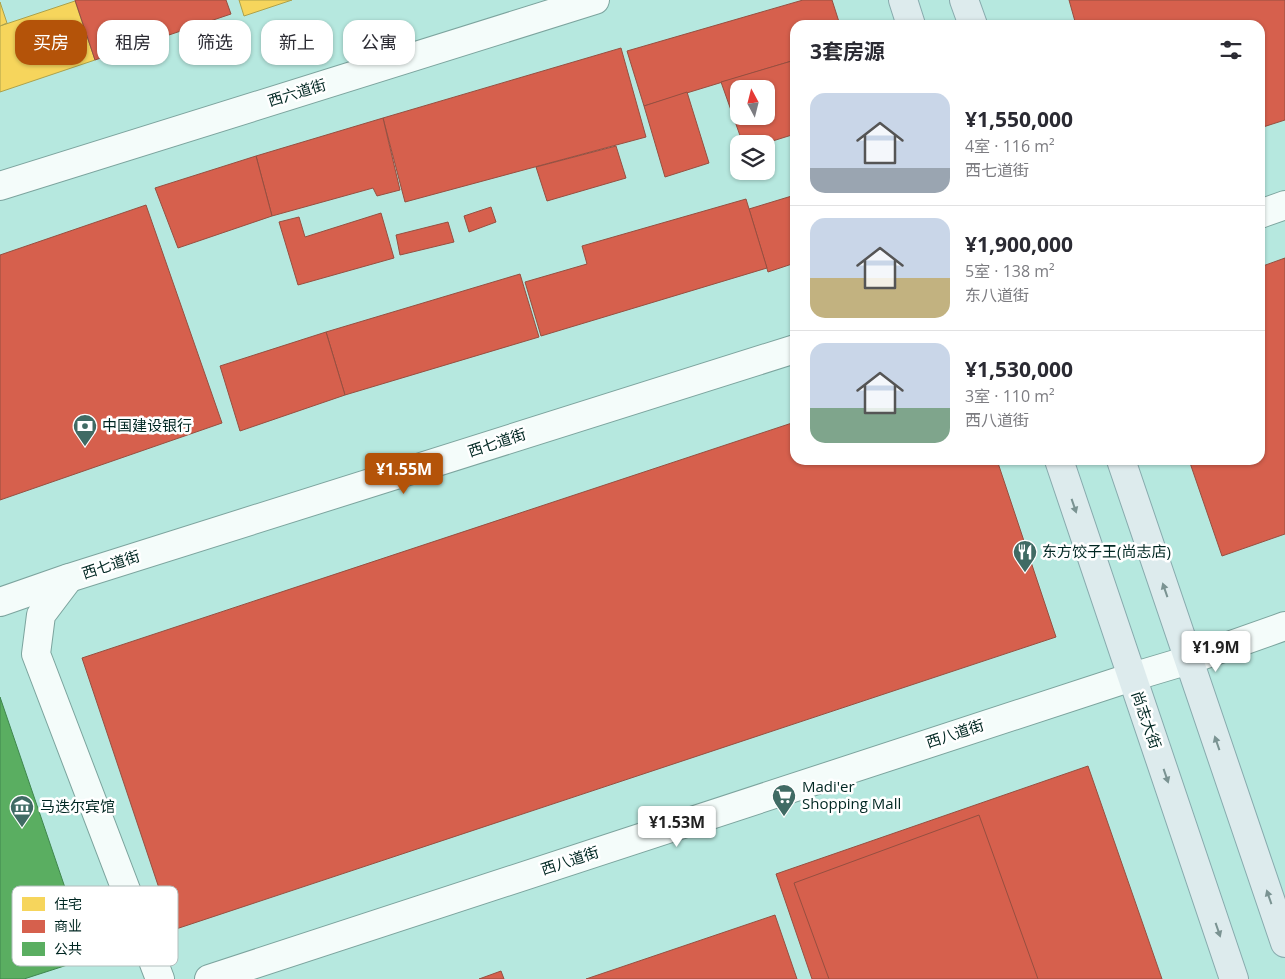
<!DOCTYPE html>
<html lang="zh">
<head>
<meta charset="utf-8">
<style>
  body { margin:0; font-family:"Open Sans","Noto Sans SC",sans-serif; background:#f7f7f7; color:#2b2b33; height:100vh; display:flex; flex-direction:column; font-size:19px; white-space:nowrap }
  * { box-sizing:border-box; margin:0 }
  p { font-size:16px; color:#7c7c81 }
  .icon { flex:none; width:28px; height:28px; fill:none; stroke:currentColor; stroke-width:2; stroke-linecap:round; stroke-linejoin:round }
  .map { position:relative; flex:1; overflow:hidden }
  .details { position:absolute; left:790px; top:20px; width:475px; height:445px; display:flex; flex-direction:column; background:#fff; border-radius:15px; box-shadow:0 1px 4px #0004 }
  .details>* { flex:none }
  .hud { position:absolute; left:15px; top:20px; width:475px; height:45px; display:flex; gap:10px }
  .needle { width:32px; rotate:353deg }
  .tools { position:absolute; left:730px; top:80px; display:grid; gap:10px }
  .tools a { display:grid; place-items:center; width:45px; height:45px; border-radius:10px; background:#fff; box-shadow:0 1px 4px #0004; font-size:25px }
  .price { position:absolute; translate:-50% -42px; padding:0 11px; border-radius:5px; background:#fff; color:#222; font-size:16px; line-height:32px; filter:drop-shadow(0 1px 2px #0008) }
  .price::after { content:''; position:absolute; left:50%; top:30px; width:15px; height:11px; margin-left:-8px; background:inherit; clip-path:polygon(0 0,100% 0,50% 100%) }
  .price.selected { background:#b45309; color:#fff }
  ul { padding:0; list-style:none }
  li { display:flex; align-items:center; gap:15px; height:125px; padding:0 20px }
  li+li { border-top:1px solid #e1e1e2 }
  li span { display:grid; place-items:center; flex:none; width:140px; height:100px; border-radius:15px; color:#555 }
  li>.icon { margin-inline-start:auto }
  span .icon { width:60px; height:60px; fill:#fffc; stroke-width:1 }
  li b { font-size:21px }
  h2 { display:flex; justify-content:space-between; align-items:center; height:60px; padding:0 20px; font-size:21px }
  .chip { padding:0 18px; border-radius:15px; background:#fff; box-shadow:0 1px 4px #0004; font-size:18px; line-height:45px }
  .chip.selected { background:#b45309; color:#fff }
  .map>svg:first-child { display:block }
  .homes { fill:#f6d55c; stroke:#aca14b }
  .shops { fill:#d6604d; stroke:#964f40; fill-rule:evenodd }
  .public { fill:#5aae61; stroke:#3f864e }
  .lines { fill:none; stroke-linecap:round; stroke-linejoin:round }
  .minor-casing { stroke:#7ca49e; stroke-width:30 }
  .major-casing { stroke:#88abae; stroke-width:30 }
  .minor { stroke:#f4fcfa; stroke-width:28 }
  .major { stroke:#ddebed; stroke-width:28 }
  .oneway { fill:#7a9392 }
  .labels { text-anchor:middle; stroke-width:5; stroke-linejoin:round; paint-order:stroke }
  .street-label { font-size:15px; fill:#002722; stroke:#fff }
  .poi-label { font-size:15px; fill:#002722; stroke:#fff; text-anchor:start }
  .key { fill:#fff; stroke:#b2bebd; stroke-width:1 }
  .key-label { font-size:14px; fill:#002722 }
</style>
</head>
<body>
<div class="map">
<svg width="1285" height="979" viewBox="0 0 1285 979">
  <rect width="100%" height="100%" fill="#b6e8df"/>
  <g class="homes">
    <polygon points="239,0 292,0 244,16"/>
    <polygon points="75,1 95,60 0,92 0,26"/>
    <polygon points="0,2 7,23 0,26"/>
  </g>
  <g class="shops">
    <polygon points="75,0 226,0 231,14 95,60"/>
    <polygon points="803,0 832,0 840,25 795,25 795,60 644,106 627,51"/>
    <polygon points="1069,0 1285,0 1285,120 1260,128 1260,25 1076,25"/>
    <polygon points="621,48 646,137 405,202 383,118"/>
    <path d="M 795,60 L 795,134 L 763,144 L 743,144 L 721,82 ZM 739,89 L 766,89 L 766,116 L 739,116 Z"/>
    <polygon points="687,92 709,163 665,177 644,106"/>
    <polygon points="383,118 400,190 377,196 373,188 272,216 256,156"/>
    <polygon points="616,146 626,178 547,201 536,167"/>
    <polygon points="256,156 272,216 178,248 155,188"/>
    <polygon points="795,195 795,263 768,272 749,209"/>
    <polygon points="746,199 767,268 541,336 525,282 587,264 582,246"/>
    <polygon points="146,205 222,423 0,500 0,255"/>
    <polygon points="491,207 496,222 469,232 464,216"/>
    <polygon points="381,213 394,258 298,285 279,222 299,217 305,237"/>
    <polygon points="448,222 454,242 400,255 396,235"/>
    <polygon points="1285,258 1285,534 1222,556 1189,460 1260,460 1260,267"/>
    <polygon points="520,274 539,337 345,395 326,332"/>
    <polygon points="326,332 345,395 240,431 220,366"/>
    <polygon points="795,422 795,460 997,460 1056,637 173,930 82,658"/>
    <polygon points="1088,766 1162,979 812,979 776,874"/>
    <polygon points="979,815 1038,979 829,979 794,883"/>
    <polygon points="775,915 797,979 586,979"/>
    <polygon points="501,971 504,979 479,979"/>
  </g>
  <polygon class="public" points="0,697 89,958 24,979 0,979"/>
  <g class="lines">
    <g class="minor-casing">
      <g id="minor">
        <polyline points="0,186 595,0"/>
        <polyline points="1260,214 1285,205"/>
        <polyline points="69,578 41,615 36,654 160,979"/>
        <polyline points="0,602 69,578 795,349"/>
        <polyline points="209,979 1132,677 1189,660 1285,626"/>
      </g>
    </g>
    <g class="major-casing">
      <g id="major">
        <polyline points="903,0 911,25"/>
        <polyline points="964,0 973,25"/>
        <polyline points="1059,460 1234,979"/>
        <polyline points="1121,460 1285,943"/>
      </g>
    </g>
    <use href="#minor" class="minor"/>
    <use href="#major" class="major"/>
  </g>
  <defs><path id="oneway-solid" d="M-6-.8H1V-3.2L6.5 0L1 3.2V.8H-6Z" transform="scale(1.25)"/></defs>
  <g class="oneway">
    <use href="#oneway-solid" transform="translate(1074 506) rotate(71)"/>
    <use href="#oneway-solid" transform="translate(1165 590) rotate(-109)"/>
    <use href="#oneway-solid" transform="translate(1217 743) rotate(-109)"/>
    <use href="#oneway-solid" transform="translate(1166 776) rotate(71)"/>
    <use href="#oneway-solid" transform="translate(1269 897) rotate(-109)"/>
    <use href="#oneway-solid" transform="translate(1218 930) rotate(71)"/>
  </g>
  <defs>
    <g id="bank-pin" transform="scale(1.25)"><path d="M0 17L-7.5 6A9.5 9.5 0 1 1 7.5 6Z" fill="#406b64" stroke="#fff"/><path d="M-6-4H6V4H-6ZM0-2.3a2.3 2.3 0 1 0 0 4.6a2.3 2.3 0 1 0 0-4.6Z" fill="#fff"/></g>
    <g id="restaurant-pin" transform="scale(1.25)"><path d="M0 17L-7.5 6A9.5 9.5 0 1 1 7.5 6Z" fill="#406b64" stroke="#fff"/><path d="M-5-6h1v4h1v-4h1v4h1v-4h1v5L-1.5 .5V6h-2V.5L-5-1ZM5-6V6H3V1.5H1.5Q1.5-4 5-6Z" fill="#fff"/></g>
    <g id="supermarket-pin" transform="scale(1.25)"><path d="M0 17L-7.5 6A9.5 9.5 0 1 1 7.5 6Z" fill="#406b64" stroke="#fff"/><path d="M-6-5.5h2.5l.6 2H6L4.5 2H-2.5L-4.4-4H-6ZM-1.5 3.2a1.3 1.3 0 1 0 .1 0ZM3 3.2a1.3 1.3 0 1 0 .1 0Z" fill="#fff"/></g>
    <g id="museum-pin" transform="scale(1.25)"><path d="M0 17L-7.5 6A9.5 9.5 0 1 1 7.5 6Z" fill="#406b64" stroke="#fff"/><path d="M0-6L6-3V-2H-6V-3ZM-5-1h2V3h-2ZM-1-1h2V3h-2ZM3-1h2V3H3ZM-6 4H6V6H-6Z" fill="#fff"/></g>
  </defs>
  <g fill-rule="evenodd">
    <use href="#bank-pin" x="85" y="426"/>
    <use href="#restaurant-pin" x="1025" y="552"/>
    <use href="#supermarket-pin" x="784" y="796"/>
    <use href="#museum-pin" x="22" y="807"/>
  </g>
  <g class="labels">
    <g class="street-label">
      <text transform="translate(297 93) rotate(-17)" y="5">西六道街</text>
      <text transform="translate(497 443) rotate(-18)" y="5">西七道街</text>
      <text transform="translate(111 565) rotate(-18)" y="5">西七道街</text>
      <text transform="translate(1146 720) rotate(71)" y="5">尚志大街</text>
      <text transform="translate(955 734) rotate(-18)" y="5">西八道街</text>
      <text transform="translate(570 861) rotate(-18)" y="5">西八道街</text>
    </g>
    <g class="poi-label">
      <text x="102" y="431">中国建设银行</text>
      <text x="1042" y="557">东方饺子王(尚志店)</text>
      <text x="802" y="792">Madi'er<tspan x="802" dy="17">Shopping Mall</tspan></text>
      <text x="40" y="812">马迭尔宾馆</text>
    </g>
  </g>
  <rect x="12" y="886" width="166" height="80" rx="8" class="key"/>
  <rect x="22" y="897" width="23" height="14" fill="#f6d55c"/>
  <rect x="22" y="920" width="23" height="13" fill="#d6604d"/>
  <rect x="22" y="942" width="23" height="14" fill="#5aae61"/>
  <g class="key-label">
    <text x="54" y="909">住宅</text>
    <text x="54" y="931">商业</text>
    <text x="54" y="954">公共</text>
  </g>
</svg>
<div class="tools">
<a><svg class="needle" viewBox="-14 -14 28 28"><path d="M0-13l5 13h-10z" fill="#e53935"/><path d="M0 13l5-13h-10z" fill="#7c7c81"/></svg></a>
<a><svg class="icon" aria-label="layers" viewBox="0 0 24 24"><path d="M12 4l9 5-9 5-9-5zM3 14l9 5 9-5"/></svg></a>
</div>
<b class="price selected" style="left:404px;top:495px">¥1.55M</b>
<b class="price" style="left:1216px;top:673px">¥1.9M</b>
<b class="price" style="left:677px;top:848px">¥1.53M</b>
<div class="hud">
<a class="chip selected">买房</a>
<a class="chip">租房</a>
<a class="chip">筛选</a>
<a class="chip">新上</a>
<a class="chip">公寓</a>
</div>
<section class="details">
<h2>3套房源<svg class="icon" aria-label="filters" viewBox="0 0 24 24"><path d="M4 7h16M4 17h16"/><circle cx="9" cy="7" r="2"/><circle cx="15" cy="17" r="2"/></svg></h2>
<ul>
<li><span style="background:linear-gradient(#c9d6e8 75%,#9aa5b1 0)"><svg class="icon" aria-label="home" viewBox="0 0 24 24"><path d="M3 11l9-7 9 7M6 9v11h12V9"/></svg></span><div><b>¥1,550,000</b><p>4室 · 116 m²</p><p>西七道街</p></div></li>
<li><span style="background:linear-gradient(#c9d6e8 60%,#c2b280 0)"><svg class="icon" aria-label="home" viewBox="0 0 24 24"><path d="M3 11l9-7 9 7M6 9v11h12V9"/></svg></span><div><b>¥1,900,000</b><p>5室 · 138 m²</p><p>东八道街</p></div></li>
<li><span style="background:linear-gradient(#c9d6e8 65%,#7fa58c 0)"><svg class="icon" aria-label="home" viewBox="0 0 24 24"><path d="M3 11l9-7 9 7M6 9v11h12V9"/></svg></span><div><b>¥1,530,000</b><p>3室 · 110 m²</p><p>西八道街</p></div></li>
</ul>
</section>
</div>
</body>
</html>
